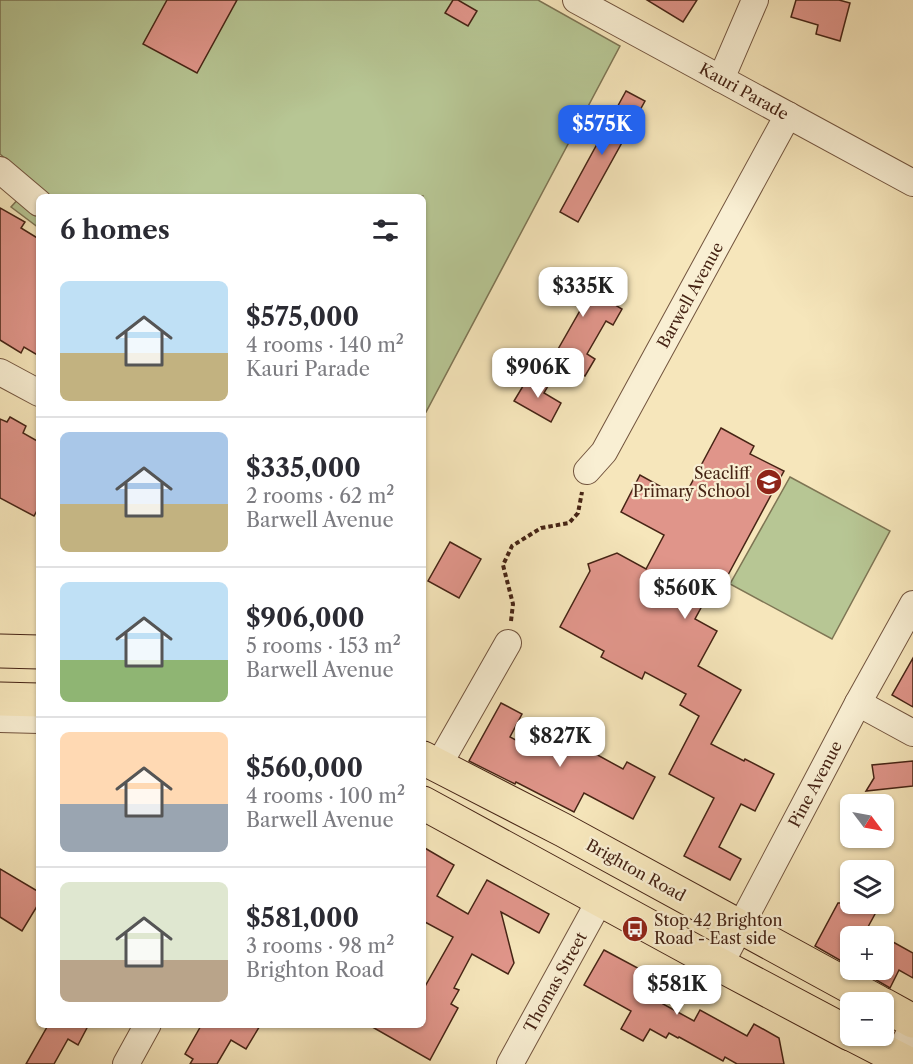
<!DOCTYPE html>
<html lang="en">
<head>
<meta charset="utf-8">
<style>
  body { margin:0; font-family:"Libre Caslon Text",serif; background:#f2f2f3; color:#2b2b33; height:100vh; display:flex; flex-direction:column; font-size:22px; white-space:nowrap }
  * { box-sizing:border-box; margin:0 }
  p { font-size:20px; color:#7c7c81 }
  .icon { flex:none; width:33px; height:33px; fill:none; stroke:currentColor; stroke-width:2; stroke-linecap:round; stroke-linejoin:round }
  .map { position:relative; flex:1; overflow:hidden }
  .side { position:absolute; left:36px; top:194px; width:390px; height:834px; display:flex; flex-direction:column; background:#fff; border-radius:9px; box-shadow:0 2px 4px #0004 }
  .side>* { flex:none }
  .needle { width:39px; rotate:122deg }
  .tools { position:absolute; left:840px; top:794px; display:grid; gap:12px }
  .tools a { display:grid; place-items:center; width:54px; height:54px; border-radius:9px; background:#fff; box-shadow:0 2px 4px #0004; font-size:30px }
  .price { position:absolute; translate:-50% -51px; padding:0 14px; border-radius:12px; background:#fff; color:#222; font-size:20px; line-height:39px; filter:drop-shadow(0 2px 3px #0008) }
  .price::after { content:''; position:absolute; left:50%; top:36px; width:18px; height:14px; margin-left:-9px; background:inherit; clip-path:polygon(0 0,100% 0,50% 100%) }
  .price.on { background:#2563eb; color:#fff }
  ul { padding:0; list-style:none }
  li { display:flex; align-items:center; gap:18px; height:150px; padding:0 24px }
  li+li { border-top:2px solid #e1e1e2 }
  li span { display:grid; place-items:center; flex:none; width:168px; height:120px; border-radius:9px; color:#555 }
  li>.icon { margin-inline-start:auto }
  span .icon { width:72px; height:72px; fill:#fffc; stroke-width:1 }
  li b { font-size:26px }
  h2 { display:flex; justify-content:space-between; align-items:center; height:72px; padding:0 24px; font-size:26px }
  .map>svg:first-child { display:block }
  .green { fill:#b7c694; stroke:#7e7554; stroke-width:1.5 }
  .building { fill:#e0958a; stroke:#462415; stroke-width:1.5 }
  .lines { fill:none; stroke-linecap:round; stroke-linejoin:round }
  .minor-casing { stroke:#72543e; stroke-width:28 }
  .major-casing { stroke:#462415; stroke-width:35 }
  .path { stroke:#462415; stroke-width:4; stroke-dasharray:4.5 3; stroke-linecap:butt }
  .minor { stroke:#f9efd3; stroke-width:26 }
  .major { stroke:#f6e6bb; stroke-width:33 }
  .labels { text-anchor:middle; stroke-width:4.5; stroke-linejoin:round; paint-order:stroke }
  .street-label { font-size:16px; fill:#462415; stroke:#f9efd3 }
  .poi-label { font-size:16px; fill:#462415; stroke:#f9efd3; text-anchor:end }
</style>
</head>
<body>
<div class="map">
<svg width="913" height="1064" viewBox="0 0 913 1064">
  <rect width="100%" height="100%" fill="#f6e6bb"/>
  <filter id="stains"><feTurbulence type="fractalNoise" baseFrequency=".00333" numOctaves="4"/><feColorMatrix values="0 0 0 0 .2 0 0 0 0 .09 0 0 0 0 .02 0 0 0 .5 -.17"/></filter>
  <radialGradient id="worn" r=".72"><stop offset=".6" stop-color="#630" stop-opacity="0"/><stop offset="1" stop-color="#630" stop-opacity=".3"/></radialGradient>
  <g class="green">
    <polygon points="0,0 538,0 620,46 426,412 423,411 423,196 39,196 39,228 11,207 33,183 0,154"/>
    <polygon points="790,477 890,531 832,639 730,584"/>
  </g>
  <g class="building">
    <polygon points="167,0 237,0 197,73 143,44"/>
    <polygon points="453,0 458,0 477,11 468,26 445,13"/>
    <polygon points="647,0 697,0 683,22"/>
    <polygon points="796,0 839,0 850,3 840,41 816,34 818,25 791,17"/>
    <polygon points="626,91 645,101 578,222 560,212"/>
    <polygon points="0,208 25,222 21,228 39,239 39,356 24,347 21,353 0,340"/>
    <polygon points="557,269 576,280 582,269 603,281 597,294 622,309 613,325 606,321 587,354 595,359 585,376 553,358 582,307 547,286"/>
    <polygon points="529,376 548,386 544,393 561,403 551,422 514,401"/>
    <polygon points="10,417 26,426 23,433 39,442 39,507 34,516 0,498 0,419 7,422"/>
    <polygon points="721,428 754,446 750,454 784,471 728,575 721,571 695,619 717,631 698,666 741,690 711,744 744,761 745,759 774,774 755,811 741,804 719,847 741,859 730,880 684,856 714,798 669,774 699,716 680,705 686,694 645,672 642,679 601,657 604,651 560,627 590,571 588,564 617,553 646,569 664,535 621,512 640,475 683,499"/>
    <polygon points="450,542 481,559 459,598 428,581"/>
    <polygon points="913,658 913,707 892,695"/>
    <polygon points="501,703 522,714 510,737 540,753 554,725 568,733 567,735 592,750 592,752 623,769 627,762 655,777 633,819 584,793 574,812 516,782 515,784 469,761"/>
    <polygon points="913,761 913,786 866,791 874,778 872,765"/>
    <polygon points="423,847 454,865 437,896 468,914 487,880 549,914 539,933 501,912 514,963 508,974 472,954 454,988 459,990 451,1004 458,1008 430,1060 367,1024 423,1024 423,990 453,937 423,921"/>
    <polygon points="0,869 39,892 39,903 22,931 0,917"/>
    <polygon points="838,903 881,903 863,936 850,936 850,966 815,946"/>
    <polygon points="884,937 913,953 913,978 899,970 890,988 857,969 884,969"/>
    <polygon points="604,950 647,973 644,978 670,992 663,1004 694,1021 700,1010 747,1036 754,1024 779,1038 784,1064 737,1064 725,1057 723,1061 679,1037 678,1038 669,1033 666,1038 650,1029 643,1041 621,1029 631,1011 584,985"/>
    <polygon points="42,1024 89,1024 78,1045 68,1039 54,1064 26,1064 47,1027"/>
    <polygon points="202,1024 261,1024 246,1049 231,1040 217,1064 190,1064 193,1059 185,1054"/>
  </g>
  <g class="lines">
    <g class="minor-casing">
      <g id="minor">
        <polyline points="576,0 913,183"/>
        <polyline points="721,79 755,0"/>
        <polyline points="0,170 39,203"/>
        <polyline points="0,372 39,393"/>
        <polyline points="587,471 604,452 788,115"/>
        <polyline points="858,703 913,733"/>
        <polyline points="0,719 39,720"/>
        <polyline points="438,766 508,643"/>
        <polyline points="720,965 858,703 913,604"/>
        <polyline points="126,1064 148,1024"/>
        <polyline points="510,1064 600,900"/>
        <polyline points="893,1064 913,1027"/>
      </g>
    </g>
    <g class="major-casing">
      <g id="major">
        <polyline points="0,651 39,652"/>
        <polyline points="0,699 39,700"/>
        <polyline points="423,758 563,830 878,1002"/>
        <polyline points="423,803 720,965 850,1034"/>
        <polyline points="884,1005 913,1021"/>
        <polyline points="853,1035 909,1064"/>
      </g>
    </g>
    <polyline class="path" points="511,621 513,604 503,565 512,546 541,528 569,523 578,513 582,492"/>
    <use href="#minor" class="minor"/>
    <use href="#major" class="major"/>
  </g>
  <defs>
    <g id="school-disc" transform="scale(1.35)"><circle r="9.5" fill="#8f2418" stroke="#f9efd3"/><path d="M0-5L7-2L0 1L-7-2ZM-4 1L0 2.5L4 1V4Q0 6-4 4Z" fill="#fff"/></g>
    <g id="bus-disc" transform="scale(1.35)"><circle r="9.5" fill="#8f2418" stroke="#f9efd3"/><path d="M-5-6H5V4H4V6H2V4H-2V6H-4V4H-5ZM-3.5-4V0h7V-4ZM-3.5 1.2v1.5H-2V1.2ZM2 1.2v1.5H3.5V1.2Z" fill="#fff"/></g>
  </defs>
  <g fill-rule="evenodd">
    <use href="#school-disc" x="769" y="482"/>
    <use href="#bus-disc" x="635" y="929"/>
  </g>
  <g class="labels">
    <g class="street-label">
      <text transform="translate(744 91) rotate(29)" y="6">Kauri Parade</text>
      <text transform="translate(690 295) rotate(-61)" y="6">Barwell Avenue</text>
      <text transform="translate(815 784) rotate(-62)" y="6">Pine Avenue</text>
      <text transform="translate(636 870) rotate(29)" y="6">Brighton Road</text>
      <text transform="translate(555 982) rotate(-61)" y="6">Thomas Street</text>
    </g>
    <g class="poi-label">
      <text x="750" y="479">Seacliff<tspan x="750" dy="18">Primary School</tspan></text>
      <text x="654" y="926" text-anchor="start">Stop 42 Brighton<tspan x="654" dy="18">Road - East side</tspan></text>
    </g>
  </g>
  <rect width="100%" height="100%" filter="url(#stains)"/>
  <rect width="100%" height="100%" fill="url(#worn)"/>
</svg>
<div class="tools">
<a><svg class="needle" viewBox="-14 -14 28 28"><path d="M0-13l5 13h-10z" fill="#e53935"/><path d="M0 13l5-13h-10z" fill="#7c7c81"/></svg></a>
<a><svg class="icon" aria-label="layers" viewBox="0 0 24 24"><path d="M12 4l9 5-9 5-9-5zM3 14l9 5 9-5"/></svg></a>
<a>+</a>
<a>−</a>
</div>
<b class="price on" style="left:602px;top:156px">$575K</b>
<b class="price" style="left:583px;top:318px">$335K</b>
<b class="price" style="left:538px;top:399px">$906K</b>
<b class="price" style="left:685px;top:620px">$560K</b>
<b class="price" style="left:560px;top:768px">$827K</b>
<b class="price" style="left:677px;top:1016px">$581K</b>
<section class="side">
<h2>6 homes<svg class="icon" aria-label="filters" viewBox="0 0 24 24"><path d="M4 7h16M4 17h16"/><circle cx="9" cy="7" r="2"/><circle cx="15" cy="17" r="2"/></svg></h2>
<ul>
<li><span style="background:linear-gradient(#bfe0f5 60%,#c2b280 0)"><svg class="icon" aria-label="home" viewBox="0 0 24 24"><path d="M3 11l9-7 9 7M6 9v11h12V9"/></svg></span><div><b>$575,000</b><p>4 rooms · 140 m²</p><p>Kauri Parade</p></div></li>
<li><span style="background:linear-gradient(#a9c7e8 60%,#c2b280 0)"><svg class="icon" aria-label="home" viewBox="0 0 24 24"><path d="M3 11l9-7 9 7M6 9v11h12V9"/></svg></span><div><b>$335,000</b><p>2 rooms · 62 m²</p><p>Barwell Avenue</p></div></li>
<li><span style="background:linear-gradient(#bfe0f5 65%,#8fb573 0)"><svg class="icon" aria-label="home" viewBox="0 0 24 24"><path d="M3 11l9-7 9 7M6 9v11h12V9"/></svg></span><div><b>$906,000</b><p>5 rooms · 153 m²</p><p>Barwell Avenue</p></div></li>
<li><span style="background:linear-gradient(#ffd9b3 60%,#9aa5b1 0)"><svg class="icon" aria-label="home" viewBox="0 0 24 24"><path d="M3 11l9-7 9 7M6 9v11h12V9"/></svg></span><div><b>$560,000</b><p>4 rooms · 100 m²</p><p>Barwell Avenue</p></div></li>
<li><span style="background:linear-gradient(#dfe7d0 65%,#b9a48a 0)"><svg class="icon" aria-label="home" viewBox="0 0 24 24"><path d="M3 11l9-7 9 7M6 9v11h12V9"/></svg></span><div><b>$581,000</b><p>3 rooms · 98 m²</p><p>Brighton Road</p></div></li>
</ul>
</section>
</div>
</body>
</html>
